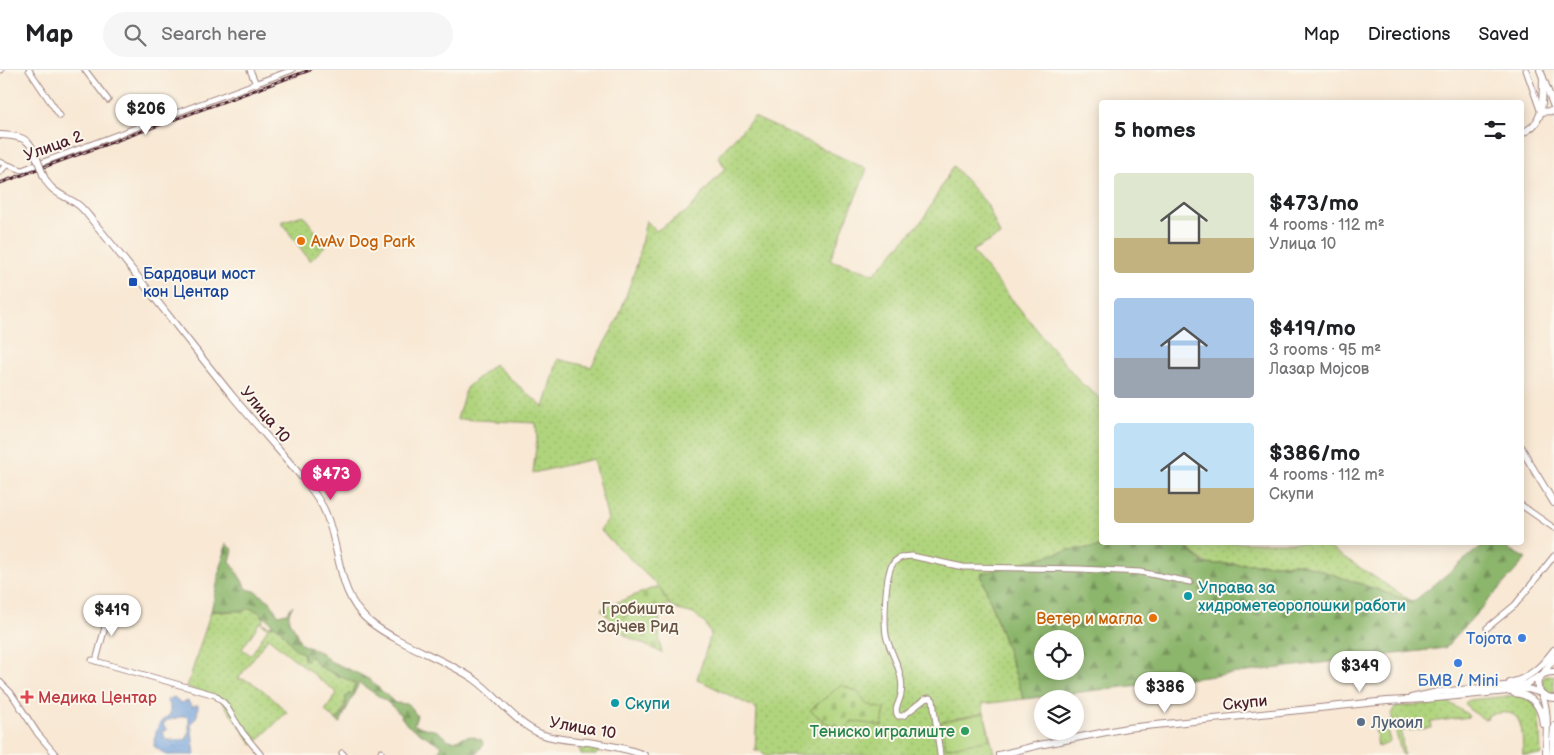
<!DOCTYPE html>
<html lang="en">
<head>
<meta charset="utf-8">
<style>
  body { margin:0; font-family:"Balsamiq Sans",sans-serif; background:#f6f6f6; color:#202124; height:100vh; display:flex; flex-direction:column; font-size:19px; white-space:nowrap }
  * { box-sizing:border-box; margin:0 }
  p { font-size:16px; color:#757577 }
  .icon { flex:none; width:28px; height:28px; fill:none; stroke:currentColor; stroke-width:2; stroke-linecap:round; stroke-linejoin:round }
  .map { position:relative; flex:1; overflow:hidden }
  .sheet { position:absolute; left:1099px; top:30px; width:425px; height:445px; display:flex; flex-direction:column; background:#fff; border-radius:5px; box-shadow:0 2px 12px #0003 }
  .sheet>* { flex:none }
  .buttons { position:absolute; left:1034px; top:560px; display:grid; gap:10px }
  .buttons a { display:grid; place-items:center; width:50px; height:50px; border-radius:50%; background:#fff; box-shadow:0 2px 12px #0003; font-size:25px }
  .price { position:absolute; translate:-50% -42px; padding:0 11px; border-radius:18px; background:#fff; color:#222; font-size:16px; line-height:32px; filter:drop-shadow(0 1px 2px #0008) }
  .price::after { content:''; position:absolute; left:50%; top:30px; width:15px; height:11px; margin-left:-8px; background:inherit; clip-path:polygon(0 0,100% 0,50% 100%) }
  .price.on { background:#db2777; color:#fff }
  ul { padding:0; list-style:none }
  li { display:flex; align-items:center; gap:15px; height:125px; padding:0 15px }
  li span { display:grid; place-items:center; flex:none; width:140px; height:100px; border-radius:5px; color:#555 }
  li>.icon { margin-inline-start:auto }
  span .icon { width:60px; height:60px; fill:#fffc; stroke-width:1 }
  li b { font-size:21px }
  h2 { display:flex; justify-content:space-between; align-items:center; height:60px; padding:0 15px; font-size:21px }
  header { display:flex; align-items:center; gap:30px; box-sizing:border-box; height:70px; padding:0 25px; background:#fff; border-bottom:1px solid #e0e0e0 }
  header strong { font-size:24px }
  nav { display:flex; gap:28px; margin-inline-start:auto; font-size:18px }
  .search { width:350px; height:45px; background:#f6f6f6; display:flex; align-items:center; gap:12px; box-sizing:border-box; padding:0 18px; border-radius:28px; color:#757577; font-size:19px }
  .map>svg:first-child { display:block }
  .grass { fill:url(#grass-dots); stroke:#7d7a54; fill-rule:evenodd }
  .forest { fill:url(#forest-firs); stroke:#6b6a4c; fill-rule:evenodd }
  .cemetery { fill:url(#cemetery-stones); stroke:#7d7a54 }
  .garden { fill:#b0d47d; stroke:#7d7a54 }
  .water { fill:#6e9ed8; stroke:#5c5e82; fill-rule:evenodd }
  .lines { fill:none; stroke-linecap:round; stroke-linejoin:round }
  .minor-casing { stroke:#a18480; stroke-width:7 }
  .tertiary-casing { stroke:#a18480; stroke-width:8 }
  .minor { stroke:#fff; stroke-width:5 }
  .tertiary { stroke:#fff; stroke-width:6 }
  .rail-casing { stroke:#4a1f2b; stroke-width:3 }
  .rail { stroke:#fbf7ec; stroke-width:1; stroke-dasharray:4; stroke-linecap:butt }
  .tertiary-bridge-casing { stroke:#a18480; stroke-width:8; stroke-linecap:butt }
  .tertiary-bridge { stroke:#fff; stroke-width:6 }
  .food-dot { fill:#e8710a; stroke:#fbf7ec; stroke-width:2 }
  .transit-dot { fill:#1a4fb4; stroke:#fbf7ec; stroke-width:2 }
  .culture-dot { fill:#0f9aa8; stroke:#fbf7ec; stroke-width:2 }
  .shop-dot { fill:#3f7fe0; stroke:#fbf7ec; stroke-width:2 }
  .health-dot { fill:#e0444e; stroke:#fbf7ec; stroke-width:2 }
  .service-dot { fill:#5c6f8a; stroke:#fbf7ec; stroke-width:2 }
  .leisure-dot { fill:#2e9e5b; stroke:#fbf7ec; stroke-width:2 }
  .labels { text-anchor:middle; stroke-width:4; stroke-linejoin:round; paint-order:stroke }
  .street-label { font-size:16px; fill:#4a1f2b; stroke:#fbf7ec }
  .food-label { font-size:16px; fill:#c56008; stroke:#fbf7ec; text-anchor:start }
  .transit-label { font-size:16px; fill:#164399; stroke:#fbf7ec; text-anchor:start }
  .culture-label { font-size:16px; fill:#0d838f; stroke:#fbf7ec; text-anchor:start }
  .park-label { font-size:16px; fill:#695544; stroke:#fbf7ec }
  .shop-label { font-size:16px; fill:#366cbe; stroke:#fbf7ec; text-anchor:end }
  .health-label { font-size:16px; fill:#be3a42; stroke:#fbf7ec; text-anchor:start }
  .service-label { font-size:16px; fill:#4e5e75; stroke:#fbf7ec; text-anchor:start }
  .leisure-label { font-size:16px; fill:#27864d; stroke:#fbf7ec; text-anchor:end }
</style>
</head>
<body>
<header>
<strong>Map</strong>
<div class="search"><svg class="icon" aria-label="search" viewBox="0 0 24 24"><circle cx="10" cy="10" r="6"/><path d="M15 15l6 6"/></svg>Search here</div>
<nav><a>Map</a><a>Directions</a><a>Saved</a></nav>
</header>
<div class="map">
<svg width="1554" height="685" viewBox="0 0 1554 685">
  <defs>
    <pattern id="grass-dots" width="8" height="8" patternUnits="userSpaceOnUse" patternTransform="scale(1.25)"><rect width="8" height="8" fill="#b0d47d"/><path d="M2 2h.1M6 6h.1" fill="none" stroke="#99b66c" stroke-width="1.8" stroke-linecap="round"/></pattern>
    <pattern id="forest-firs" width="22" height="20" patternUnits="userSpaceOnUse" patternTransform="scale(1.25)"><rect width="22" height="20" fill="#8cb66c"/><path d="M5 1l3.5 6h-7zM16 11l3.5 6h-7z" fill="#749359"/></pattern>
    <pattern id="cemetery-stones" width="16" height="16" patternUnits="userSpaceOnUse" patternTransform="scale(1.25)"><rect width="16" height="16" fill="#b0d47d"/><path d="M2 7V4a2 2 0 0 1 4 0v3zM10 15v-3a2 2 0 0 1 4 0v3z" fill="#99b66c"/></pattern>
  </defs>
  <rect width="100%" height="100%" fill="#fbf7ec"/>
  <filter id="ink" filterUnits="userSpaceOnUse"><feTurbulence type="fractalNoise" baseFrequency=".02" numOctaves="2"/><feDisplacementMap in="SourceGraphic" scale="10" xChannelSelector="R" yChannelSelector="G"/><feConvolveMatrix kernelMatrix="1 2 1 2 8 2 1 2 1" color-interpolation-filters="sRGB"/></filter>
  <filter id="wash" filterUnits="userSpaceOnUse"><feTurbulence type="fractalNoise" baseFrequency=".0096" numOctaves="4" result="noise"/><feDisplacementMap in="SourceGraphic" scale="20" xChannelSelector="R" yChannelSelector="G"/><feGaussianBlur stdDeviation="1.12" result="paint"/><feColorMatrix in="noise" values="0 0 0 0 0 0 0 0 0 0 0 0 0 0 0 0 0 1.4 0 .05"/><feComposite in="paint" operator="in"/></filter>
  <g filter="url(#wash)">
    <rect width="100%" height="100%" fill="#f8e8d4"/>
    <g class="grass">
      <polygon points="754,47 867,99 830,190 874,204 924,148 953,96 987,134 1000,165 972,181 1081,313 1101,329 1101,472 1141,473 1069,480 981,505 1024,629 982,634 994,683 984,685 766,685 760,681 755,681 757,639 697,609 711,564 706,555 695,544 678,540 669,534 659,517 600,460 608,450 593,389 533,403 537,368 536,353 457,349 466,318 494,294 544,338 558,289 591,297 618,249 637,194 646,150 656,161 689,140 725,98 718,86"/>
      <polygon points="303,145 326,175 310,191 281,152"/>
      <polygon points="1181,473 1322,473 1413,532 1302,494 1207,494"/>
      <path d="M 249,538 L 257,541 L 264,548 L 262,553 L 271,557 L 274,555 L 281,559 L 291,573 L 303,583 L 311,586 L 317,594 L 334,604 L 356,613 L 352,623 L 348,624 L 340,647 L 336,650 L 325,641 L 337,623 L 268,568 L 238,609 C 254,608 276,632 287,642 L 253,675 L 221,630 L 187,617 L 211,541 L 225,542 ZM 260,552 L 268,558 L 251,585 L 242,579 Z"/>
      <polygon points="1548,606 1554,606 1554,624 1550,623 1541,615 1544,607"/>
      <path d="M 1518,625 L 1531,630 L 1539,642 L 1541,685 L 1523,685 C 1522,672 1525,645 1508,643 C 1502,642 1494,644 1488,645 L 1488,648 L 1484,649 L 1470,640 L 1465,633 L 1469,630 Z"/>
      <polygon points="1448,632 1467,644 1469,647 1431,652 1432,658 1401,661 1404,685 1402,685 1391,644 1395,637"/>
      <polygon points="1386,656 1390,671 1389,673 1378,677 1375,657"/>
      <polygon points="579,676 601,679 596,685 581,685"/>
    </g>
    <g class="forest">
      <path d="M 1141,473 L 1181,473 L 1205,494 L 1302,494 L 1413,532 L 1485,473 L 1498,473 L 1526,489 L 1445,578 L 1024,629 L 981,504 L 1069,480 ZM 1042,569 L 1075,569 L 1075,601 L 1042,601 Z"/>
      <path d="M 226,474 L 233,480 L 230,491 L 247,519 L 255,521 L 271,532 L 278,545 L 287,543 L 293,535 L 289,543 L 289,551 L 293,556 L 301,574 L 322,583 L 330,591 L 361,605 L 370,610 L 395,633 L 409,634 L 417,646 L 414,655 L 437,661 L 449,670 L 454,671 L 461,668 L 471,666 L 482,670 L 483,675 L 475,685 L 436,685 L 442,676 L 407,655 L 397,641 L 386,631 L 359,613 L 340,653 L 336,650 C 343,646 348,634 345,627 L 352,623 L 355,613 L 320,597 L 311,586 L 307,590 L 304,590 L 303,583 C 289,580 287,561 274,555 L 270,557 L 272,553 L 257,541 L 249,538 L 244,541 L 211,541 Z"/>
    </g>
    <g class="cemetery">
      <path d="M 659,517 L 669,534 L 660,540 C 659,555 658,569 662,583 L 628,567 L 622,563 L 601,539 L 653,518 Z"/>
      <polygon points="841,615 858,622 866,634 885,639 882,656 852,651 844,661 825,652 810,640"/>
    </g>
    <polygon class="garden" points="984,643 990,669 946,678 941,652"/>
    <path class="water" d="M 174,627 L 181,633 L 188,631 L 192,637 L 198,635 C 198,642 198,648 191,653 L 195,685 L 166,685 L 154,676 C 156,661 156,652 170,645 L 170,635 L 167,630 ZM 186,646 L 189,649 L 189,664 L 185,670 L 166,670 L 162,662 L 167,660 L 163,655 L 167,650 Z"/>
  </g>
  <g filter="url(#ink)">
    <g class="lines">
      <g class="minor-casing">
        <g id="minor">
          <polyline points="0,0 1,0"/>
          <polyline points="29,0 60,46"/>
          <polyline points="85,0 108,30"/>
          <polyline points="250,0 256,14"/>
          <polyline points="1526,0 1540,40"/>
          <polyline points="0,92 22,100 292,0"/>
          <polyline points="0,102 6,95"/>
          <polyline points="1521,435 1554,458"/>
          <polyline points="1487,558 1515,535 1554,486"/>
          <polyline points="92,590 215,625 225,634 243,663 261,685"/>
          <polyline points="96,591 110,538"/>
          <polyline points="0,612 11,623 38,664 56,685"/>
          <polyline points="381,682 381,685"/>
          <polyline points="342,683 344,685"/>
          <path d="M 940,685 L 933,630 L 930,628 L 925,629 L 903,646 L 898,646 C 893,638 900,633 901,624 C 902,619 902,614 901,609 C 899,594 889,580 886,565 C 884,551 885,507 892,495 C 896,488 904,486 912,486 L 963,497 L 1080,499 L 1140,502 L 1190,512"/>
        </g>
      </g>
      <g class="tertiary-casing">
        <g id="tertiary">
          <polyline points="1540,0 1554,37"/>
          <polyline points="1541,42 1550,41 1554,42"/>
          <path d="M 1521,63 C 1546,55 1542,29 1543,8"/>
          <path d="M 0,65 C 19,66 30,67 36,86"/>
          <path d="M 44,107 C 51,123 64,125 77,134 C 83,138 87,144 92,150 C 140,208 186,269 234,328 C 257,356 282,383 305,411 C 313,421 322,433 326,444 C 341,480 337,526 370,552 C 401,576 441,587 474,609 C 497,625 514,653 541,664 C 556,670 573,670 588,672 C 607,675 626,678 644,685"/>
          <polyline points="1521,377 1528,390 1554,433"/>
          <path d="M 1554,602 C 1532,601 1532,627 1554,628"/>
          <path d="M 1510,613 C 1530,608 1542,596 1554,580"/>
          <path d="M 1514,623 C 1533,625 1541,636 1543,654"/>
          <polyline points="1411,628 1438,622 1526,614 1543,604 1554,588"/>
          <path d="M 999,685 L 1039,675 L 1127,658 L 1387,631 L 1426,629 L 1528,619 L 1541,623 C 1550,642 1546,665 1546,685"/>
          <polyline points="1552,685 1554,656"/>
        </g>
      </g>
      <use href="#minor" class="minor"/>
      <use href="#tertiary" class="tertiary"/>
      <g class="rail-casing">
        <polyline id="rail" points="0,113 310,0"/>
      </g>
      <use href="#rail" class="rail"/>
      <g class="tertiary-bridge-casing">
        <polyline id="tertiary-bridge" points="36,86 44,107"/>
      </g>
      <use href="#tertiary-bridge" class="tertiary-bridge"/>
    </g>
  </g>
  <g class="food-dot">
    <circle cx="301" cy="171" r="5"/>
    <circle cx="1153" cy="548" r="5"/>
  </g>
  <rect class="transit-dot" x="128" y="207" width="10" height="10" rx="2.5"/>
  <g class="culture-dot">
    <circle cx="1188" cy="526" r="5"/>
    <circle cx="615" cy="633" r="5"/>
  </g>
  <g class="shop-dot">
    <circle cx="1522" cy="568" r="5"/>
    <circle cx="1458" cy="593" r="5"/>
  </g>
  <path class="health-dot" d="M24.5 619.5h5v5h5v5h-5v5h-5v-5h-5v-5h5z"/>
  <circle class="service-dot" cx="1361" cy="652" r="5"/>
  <circle class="leisure-dot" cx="965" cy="661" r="5"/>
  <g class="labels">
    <g class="street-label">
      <text transform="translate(53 75) rotate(-20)" y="6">Улица 2</text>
      <text transform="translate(266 344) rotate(50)" y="6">Улица 10</text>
      <text transform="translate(1245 632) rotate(-6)" y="6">Скупи</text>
      <text transform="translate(583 657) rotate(10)" y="6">Улица 10</text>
    </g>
    <g class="food-label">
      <text x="311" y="177">AvAv Dog Park</text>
      <text x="1143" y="554" text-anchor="end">Ветер и магла</text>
    </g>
    <g class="transit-label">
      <text x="143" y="209">Бардовци мост<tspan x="143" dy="18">кон Центар</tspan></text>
    </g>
    <g class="culture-label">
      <text x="1198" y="523">Управа за<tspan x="1198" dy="18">хидрометеоролошки работи</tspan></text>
      <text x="625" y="639">Скупи</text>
    </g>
    <g class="park-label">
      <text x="638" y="544">Гробишта<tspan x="638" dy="18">Зајчев Рид</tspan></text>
    </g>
    <g class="shop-label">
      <text x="1512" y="574">Тојота</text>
      <text x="1458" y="616" text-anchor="middle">БМВ / Mini</text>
    </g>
    <g class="health-label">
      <text x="38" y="633">Медика Центар</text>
    </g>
    <g class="service-label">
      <text x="1371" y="658">Лукоил</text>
    </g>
    <g class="leisure-label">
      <text x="955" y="667">Тениско игралиште</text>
    </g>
  </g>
</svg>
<div class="buttons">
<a><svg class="icon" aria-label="locate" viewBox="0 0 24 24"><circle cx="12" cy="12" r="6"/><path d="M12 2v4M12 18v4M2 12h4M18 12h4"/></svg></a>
<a><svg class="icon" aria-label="layers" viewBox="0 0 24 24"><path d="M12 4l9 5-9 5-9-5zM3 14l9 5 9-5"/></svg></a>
</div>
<b class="price" style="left:146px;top:66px">$206</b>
<b class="price on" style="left:331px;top:431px">$473</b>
<b class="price" style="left:112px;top:567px">$419</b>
<b class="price" style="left:1360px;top:623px">$349</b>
<b class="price" style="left:1165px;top:644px">$386</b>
<section class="sheet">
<h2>5 homes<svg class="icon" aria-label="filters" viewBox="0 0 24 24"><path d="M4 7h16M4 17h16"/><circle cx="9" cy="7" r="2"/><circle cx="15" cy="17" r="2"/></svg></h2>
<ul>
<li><span style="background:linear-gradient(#dfe7d0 65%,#c2b280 0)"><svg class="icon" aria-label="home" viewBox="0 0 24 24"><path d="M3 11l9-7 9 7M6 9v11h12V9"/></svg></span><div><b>$473/mo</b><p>4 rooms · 112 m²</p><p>Улица 10</p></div></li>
<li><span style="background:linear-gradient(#a9c7e8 60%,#9aa5b1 0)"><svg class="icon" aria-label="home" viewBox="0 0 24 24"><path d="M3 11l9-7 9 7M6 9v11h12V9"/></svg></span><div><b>$419/mo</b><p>3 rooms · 95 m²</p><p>Лазар Мојсов</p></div></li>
<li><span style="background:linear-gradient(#bfe0f5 65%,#c2b280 0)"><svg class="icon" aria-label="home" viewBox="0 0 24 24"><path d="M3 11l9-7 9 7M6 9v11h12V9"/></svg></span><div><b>$386/mo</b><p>4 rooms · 112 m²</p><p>Скупи</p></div></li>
</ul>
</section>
</div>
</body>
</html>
